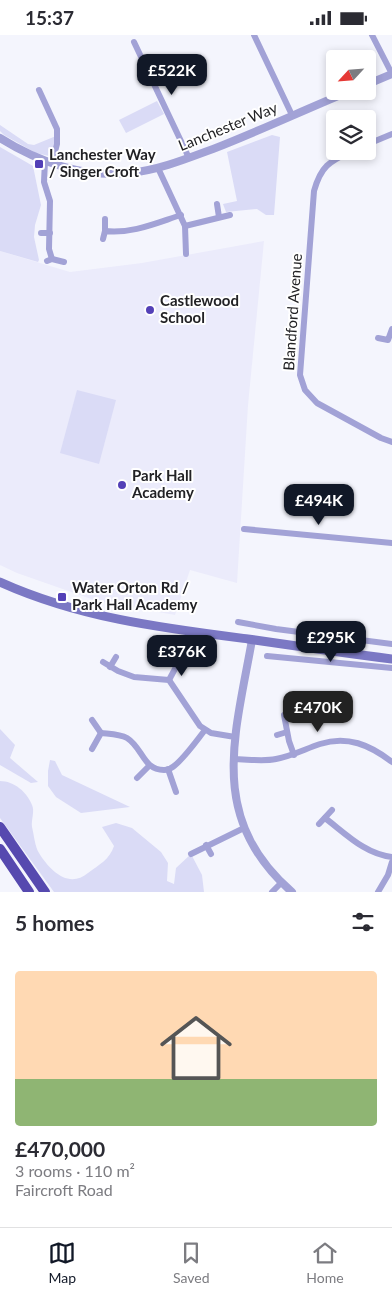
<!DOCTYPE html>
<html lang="en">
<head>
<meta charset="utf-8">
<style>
  body { margin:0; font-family:Lato,sans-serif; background:#f2f2f3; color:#2b2b33; height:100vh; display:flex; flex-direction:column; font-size:19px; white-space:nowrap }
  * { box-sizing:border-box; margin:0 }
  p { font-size:16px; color:#7c7c81 }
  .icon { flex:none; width:28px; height:28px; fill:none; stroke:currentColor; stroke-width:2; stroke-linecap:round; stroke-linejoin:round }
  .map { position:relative; height:857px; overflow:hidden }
  .panel { display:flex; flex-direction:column; background:#fff; flex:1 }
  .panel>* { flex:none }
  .needle { width:32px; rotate:244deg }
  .fabs { position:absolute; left:326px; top:15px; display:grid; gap:10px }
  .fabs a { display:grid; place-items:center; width:50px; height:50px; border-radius:5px; background:#fff; box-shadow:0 2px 8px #0003; font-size:25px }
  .price { position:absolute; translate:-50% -42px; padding:0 11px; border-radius:10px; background:#111827; color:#fff; font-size:16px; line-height:32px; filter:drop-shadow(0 1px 2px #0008) }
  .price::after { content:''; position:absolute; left:50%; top:30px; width:15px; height:11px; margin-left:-8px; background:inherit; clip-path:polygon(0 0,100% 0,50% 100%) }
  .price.selected { background:#222; color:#fff }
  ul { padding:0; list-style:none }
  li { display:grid; align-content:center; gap:10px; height:265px; padding:0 15px }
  li span { display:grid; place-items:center; height:155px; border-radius:5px; color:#555 }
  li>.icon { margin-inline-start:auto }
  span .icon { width:90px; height:90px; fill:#fffc; stroke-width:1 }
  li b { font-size:21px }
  h2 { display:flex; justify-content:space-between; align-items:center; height:60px; padding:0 15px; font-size:21px }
  .status { display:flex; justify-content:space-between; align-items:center; height:35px; padding:0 25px; background:#fff; direction:ltr }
  .status svg { height:14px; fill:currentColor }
  .dock { display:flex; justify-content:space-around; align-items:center; height:70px; border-top:1px solid #e1e1e2; background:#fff; font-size:14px; color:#7c7c81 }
  .dock a { display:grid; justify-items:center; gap:2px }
  .dock .selected { color:#111827 }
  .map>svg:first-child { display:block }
  .built { fill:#ebebfb }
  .green { fill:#dadbf6 }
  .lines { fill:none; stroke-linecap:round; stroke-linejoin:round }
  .minor { stroke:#a2a2d6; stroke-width:6 }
  .tertiary { stroke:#a2a2d6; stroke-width:8 }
  .secondary { stroke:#7b78c4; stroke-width:9 }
  .trunk { stroke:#5649af; stroke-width:10 }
  .poi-dot { fill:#5340b7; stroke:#fff; stroke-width:2 }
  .labels { text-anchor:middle; stroke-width:4; stroke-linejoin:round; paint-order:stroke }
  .street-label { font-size:15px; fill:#222225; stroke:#fff }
  .poi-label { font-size:15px; font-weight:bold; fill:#222225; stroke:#fff; text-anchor:start }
</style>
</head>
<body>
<div class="status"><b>15:37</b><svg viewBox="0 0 49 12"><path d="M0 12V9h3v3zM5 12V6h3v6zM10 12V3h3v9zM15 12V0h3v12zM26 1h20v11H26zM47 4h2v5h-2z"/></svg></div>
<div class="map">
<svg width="392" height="857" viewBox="0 0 392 857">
  <rect width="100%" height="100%" fill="#f4f5fd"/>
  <polygon class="built" points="264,206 248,370 237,548 190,535 175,580 97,566 17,538 0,530 0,216 70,237 142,228"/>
  <g class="green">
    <polygon points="157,66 164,79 126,98 119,85"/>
    <polygon points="0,90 28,109 34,110 56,101 51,120 49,121 36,118 4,100 0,96"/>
    <polygon points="272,100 280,102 274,180 266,180 257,174 226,177 223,169 237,166 227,117"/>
    <polygon points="0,112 33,131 41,170 35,190 34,202 39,225 38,227 0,216"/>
    <polygon points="77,355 116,365 99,429 60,418"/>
    <polygon points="0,694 15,710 10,723 38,747 31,748 0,730"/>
    <polygon points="50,725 55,726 62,740 130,772 81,778 56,762 48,751 48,736"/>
    <path d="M 0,746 C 14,746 27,757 32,770 C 35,776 31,785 32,792 C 34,800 35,812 39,818 C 50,836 69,854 88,838 C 99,830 110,824 114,811 L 102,792 L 116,788 L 132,793 L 161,817 L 168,828 L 167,846 L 174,849 L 176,833 L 191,819 L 202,840 L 204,857 L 54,857 L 0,783 Z"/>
  </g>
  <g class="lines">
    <g class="minor">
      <polyline points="254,0 292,80"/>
      <polyline points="372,0 392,39"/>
      <polyline points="134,7 189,123"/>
      <polyline points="39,55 57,94 57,109 52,128"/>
      <polyline points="368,109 392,99"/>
      <path d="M 351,116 C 329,127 321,131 314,156 L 300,340 L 305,355 L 317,368 L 381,403 L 392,407"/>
      <polyline points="45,126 44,147 50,166 49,214 52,224"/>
      <polyline points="158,133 185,191 186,219"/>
      <polyline points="217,169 219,182"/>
      <polyline points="105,184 105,196"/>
      <polyline points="185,191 230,180"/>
      <polyline points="41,198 50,198"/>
      <path d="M 103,204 L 105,196 C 132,199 156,188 181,180"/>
      <polyline points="47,226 52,224 64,227"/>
      <polyline points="378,303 388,305 392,294"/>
      <polyline points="244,494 392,508"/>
      <polyline points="238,587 276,594 392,609"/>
      <polyline points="267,621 392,633"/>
      <polyline points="103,627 118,636 134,642 169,645 200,691 211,698 235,702"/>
      <polyline points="110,632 116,622"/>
      <polyline points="169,645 176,632"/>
      <polyline points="284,680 289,706 294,720"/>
      <polyline points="92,685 101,698"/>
      <polyline points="277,700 287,697"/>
      <path d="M 92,714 L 101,698 C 110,699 120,699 127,703 C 143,713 143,735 164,735 C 167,735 169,735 171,733 C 181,728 197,705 205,695"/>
      <path d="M 233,724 C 247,724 262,727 276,724 C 292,721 305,714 320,709 C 347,700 370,710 392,727"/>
      <polyline points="168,734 176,757"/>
      <polyline points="137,743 149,731"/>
      <path d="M 325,783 C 346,799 365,819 392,822"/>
      <polyline points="319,789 332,775"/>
      <polyline points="206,810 211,819"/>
      <polyline points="191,819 244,793"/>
      <polyline points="272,857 281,848"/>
      <polyline points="378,857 388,840 392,827"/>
    </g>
    <g class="tertiary">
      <polyline points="368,49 392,39"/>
      <path d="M 0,103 C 38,127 84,143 130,138 C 159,135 186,124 213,114 C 259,96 304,75 350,56"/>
      <path d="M 252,605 C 235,701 207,783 292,857"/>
    </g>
    <path class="secondary" d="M 0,547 C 80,583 162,593 248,604 C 296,611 344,618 392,624"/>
    <g class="trunk">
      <polyline points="0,792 45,857"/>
      <polyline points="0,814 29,857"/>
    </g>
  </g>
  <g class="poi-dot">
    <rect x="34" y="124" width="10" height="10" rx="2.5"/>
    <circle cx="150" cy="275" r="5"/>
    <circle cx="122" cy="450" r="5"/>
    <rect x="57" y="557" width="10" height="10" rx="2.5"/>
  </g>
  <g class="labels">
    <g class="street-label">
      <text transform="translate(228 92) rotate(-22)" y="5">Lanchester Way</text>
      <text transform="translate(293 277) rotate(-86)" y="5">Blandford Avenue</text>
    </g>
    <g class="poi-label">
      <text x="49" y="125">Lanchester Way<tspan x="49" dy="17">/ Singer Croft</tspan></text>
      <text x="160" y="271">Castlewood<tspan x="160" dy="17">School</tspan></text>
      <text x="132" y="446">Park Hall<tspan x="132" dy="17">Academy</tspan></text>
      <text x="72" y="558">Water Orton Rd /<tspan x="72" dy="17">Park Hall Academy</tspan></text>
    </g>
  </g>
</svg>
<div class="fabs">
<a><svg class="needle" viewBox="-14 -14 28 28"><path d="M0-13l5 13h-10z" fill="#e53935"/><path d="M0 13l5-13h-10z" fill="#7c7c81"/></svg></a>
<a><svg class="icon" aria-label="layers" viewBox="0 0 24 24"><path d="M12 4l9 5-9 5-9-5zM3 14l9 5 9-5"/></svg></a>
</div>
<b class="price" style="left:172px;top:61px">£522K</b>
<b class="price" style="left:319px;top:491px">£494K</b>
<b class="price" style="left:331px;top:628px">£295K</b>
<b class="price" style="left:182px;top:642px">£376K</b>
<b class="price selected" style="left:318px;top:698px">£470K</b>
</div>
<section class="panel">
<h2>5 homes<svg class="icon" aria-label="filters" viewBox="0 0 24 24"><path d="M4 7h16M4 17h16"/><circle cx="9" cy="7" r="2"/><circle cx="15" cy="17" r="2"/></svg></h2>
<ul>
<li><span style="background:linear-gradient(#ffd9b3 70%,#8fb573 0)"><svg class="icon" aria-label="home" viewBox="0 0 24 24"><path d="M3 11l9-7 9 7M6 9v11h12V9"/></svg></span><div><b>£470,000</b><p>3 rooms · 110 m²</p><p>Faircroft Road</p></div></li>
</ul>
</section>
<nav class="dock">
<a class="selected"><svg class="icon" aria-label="map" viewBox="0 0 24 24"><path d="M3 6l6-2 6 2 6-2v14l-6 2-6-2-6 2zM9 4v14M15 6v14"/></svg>Map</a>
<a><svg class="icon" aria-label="saved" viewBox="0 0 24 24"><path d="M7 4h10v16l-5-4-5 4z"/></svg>Saved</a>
<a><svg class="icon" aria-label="home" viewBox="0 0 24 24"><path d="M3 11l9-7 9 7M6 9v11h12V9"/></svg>Home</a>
</nav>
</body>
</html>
